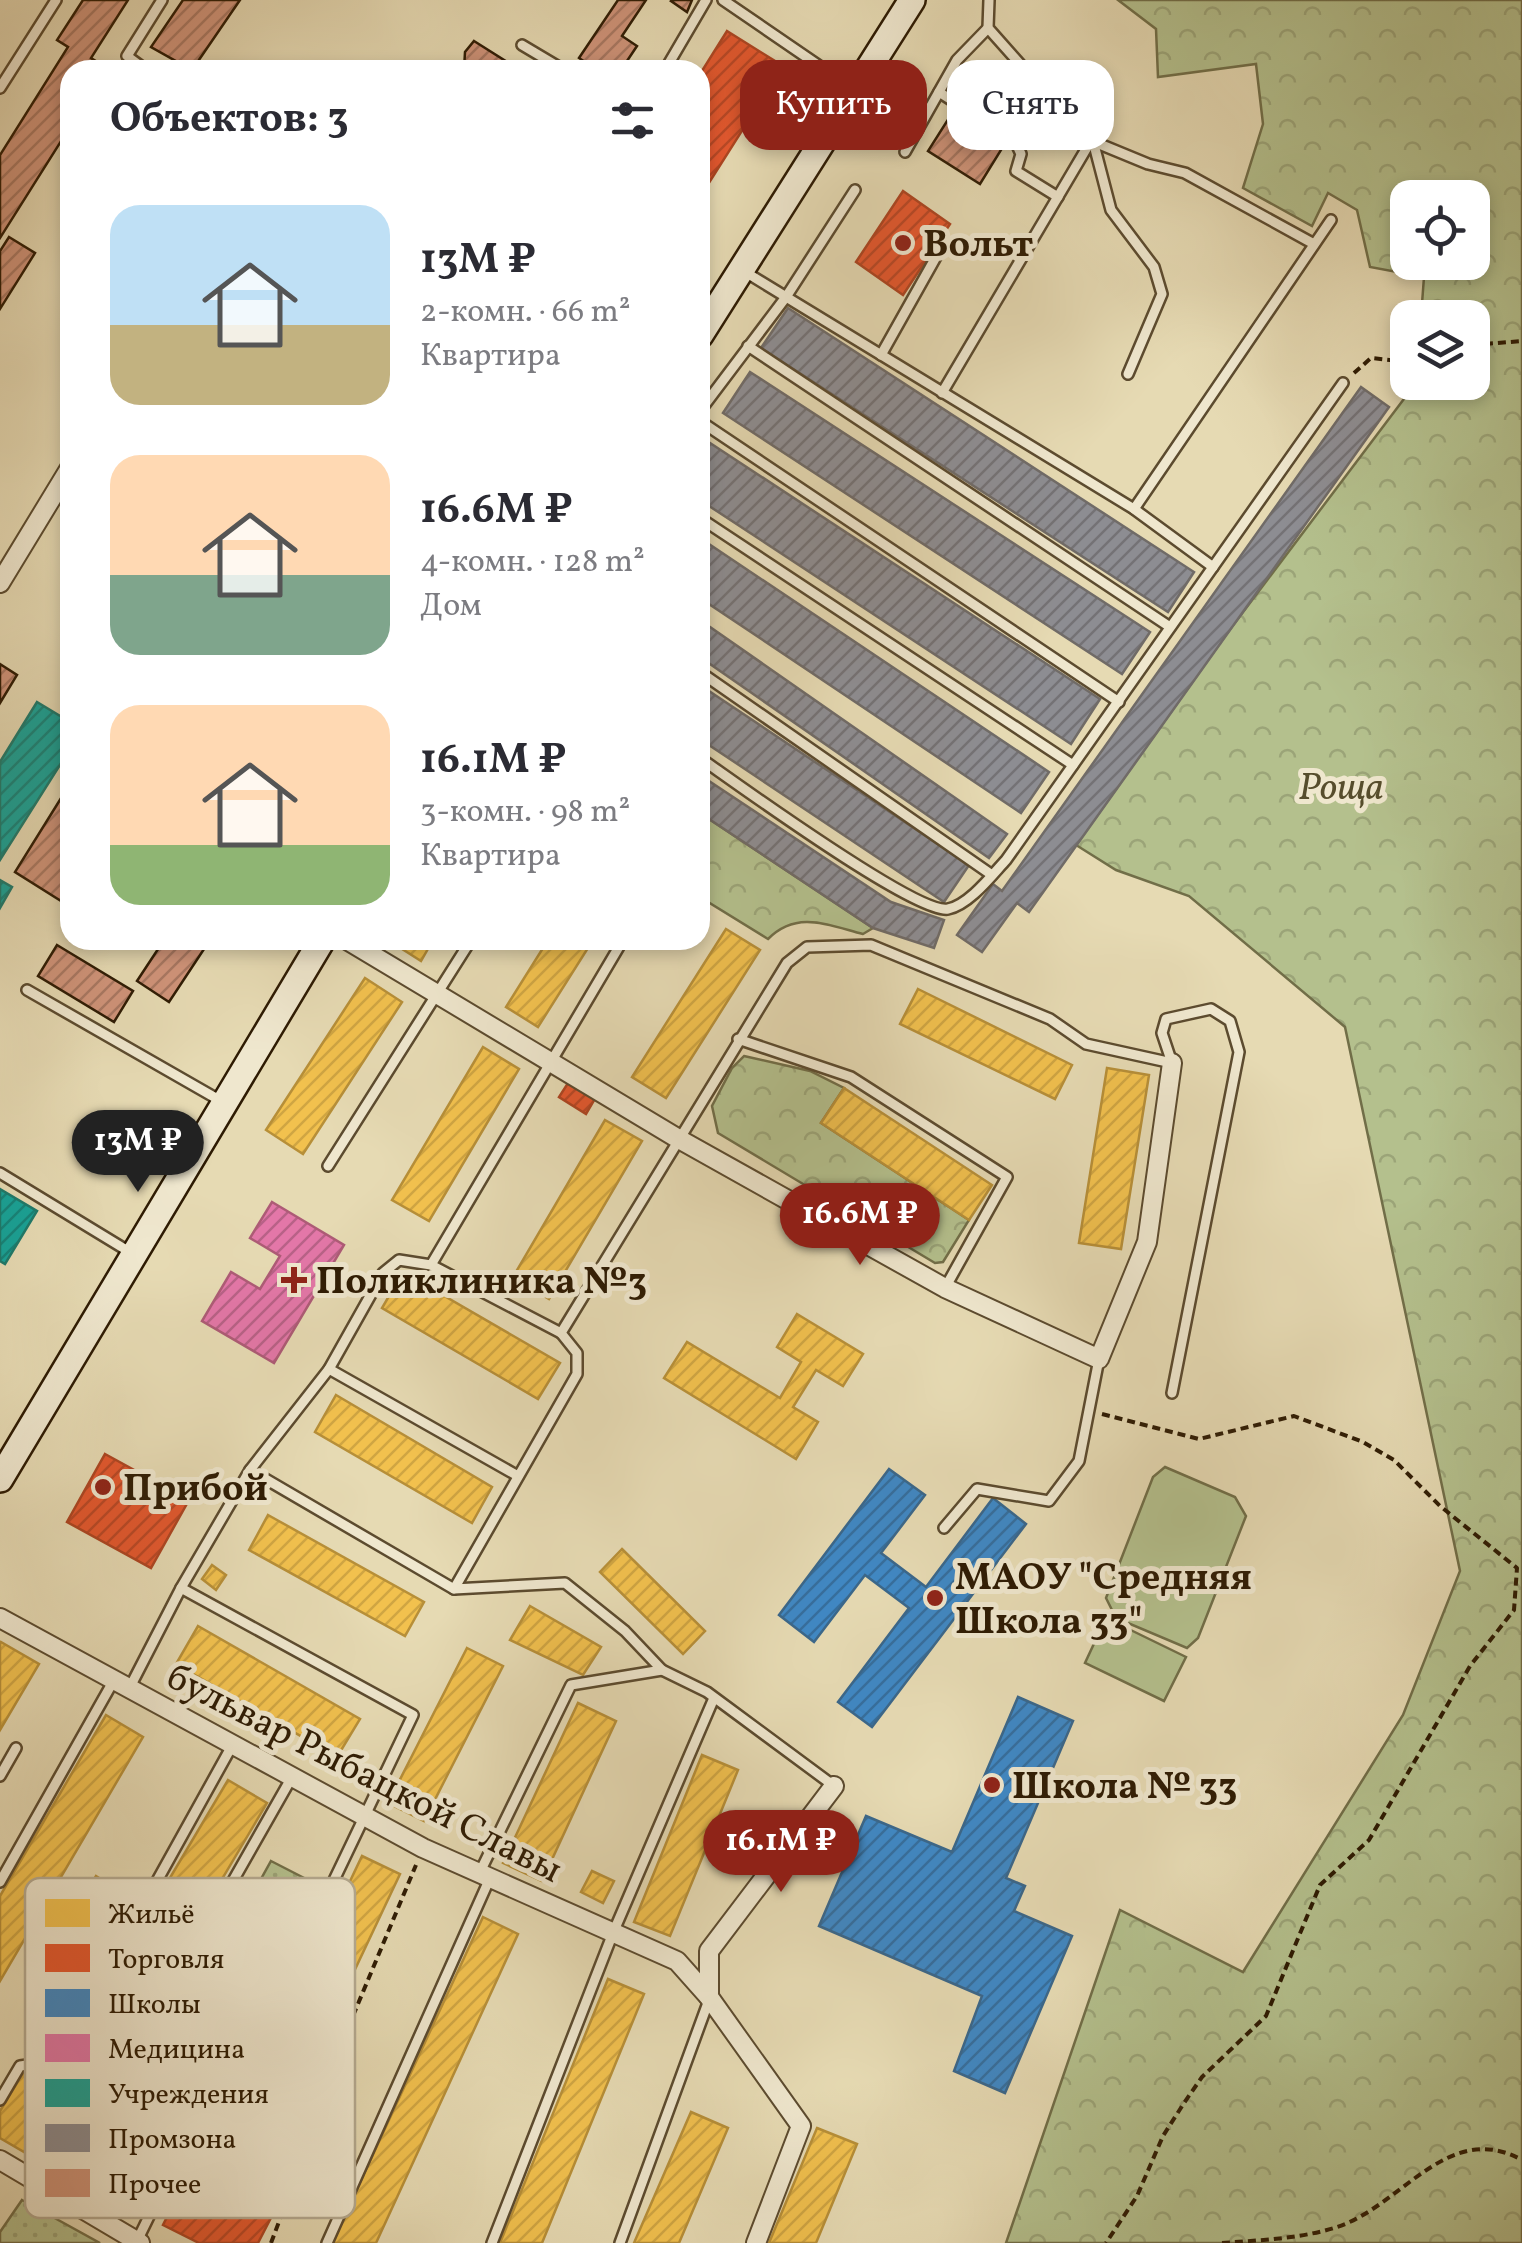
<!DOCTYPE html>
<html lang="ru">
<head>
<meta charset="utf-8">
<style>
  body { margin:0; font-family:Vollkorn,serif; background:#f2f2f3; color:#2b2b33; height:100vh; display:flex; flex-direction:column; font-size:38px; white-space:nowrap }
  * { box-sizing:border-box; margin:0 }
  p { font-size:32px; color:#7c7c81 }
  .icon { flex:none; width:55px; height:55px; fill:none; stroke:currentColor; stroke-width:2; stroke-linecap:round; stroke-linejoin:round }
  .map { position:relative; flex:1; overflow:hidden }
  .panel { position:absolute; left:60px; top:60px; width:650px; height:890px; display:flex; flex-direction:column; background:#fff; border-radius:30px; box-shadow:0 5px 15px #0003 }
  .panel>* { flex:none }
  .banner { position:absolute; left:740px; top:60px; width:630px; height:90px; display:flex; gap:20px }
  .controls { position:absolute; left:1390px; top:180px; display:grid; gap:20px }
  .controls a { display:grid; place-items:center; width:100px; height:100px; border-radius:20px; background:#fff; box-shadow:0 5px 15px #0003; font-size:50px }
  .price { position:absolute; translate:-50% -85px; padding:0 22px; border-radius:35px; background:#8f2418; color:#fff; font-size:32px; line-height:65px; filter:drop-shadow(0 2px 5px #0008) }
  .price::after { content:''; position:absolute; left:50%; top:60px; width:30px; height:22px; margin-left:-15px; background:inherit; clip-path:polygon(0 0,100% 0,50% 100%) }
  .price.selected { background:#222; color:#fff }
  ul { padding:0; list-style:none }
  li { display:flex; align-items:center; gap:30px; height:250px; padding:0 50px }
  li span { display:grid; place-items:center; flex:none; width:280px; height:200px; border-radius:30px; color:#555 }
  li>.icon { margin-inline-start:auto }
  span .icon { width:120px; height:120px; fill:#fffc; stroke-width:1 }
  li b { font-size:42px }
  h2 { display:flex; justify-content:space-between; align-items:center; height:120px; padding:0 50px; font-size:42px }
  .pill { padding:0 35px; border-radius:30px; background:#fff; box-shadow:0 5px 15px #0003; font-size:35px; line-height:90px }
  .pill.selected { background:#8f2418; color:#fff }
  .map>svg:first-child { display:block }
  .green { fill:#b4c08d; stroke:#716e48; stroke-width:2.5 }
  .forest { fill:url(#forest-crowns); stroke:#716e48; stroke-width:2.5; fill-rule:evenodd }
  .park { fill:url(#park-dots); stroke:#716e48; stroke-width:2.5 }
  .homes { fill:url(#homes-hatch); stroke:#b78f38; stroke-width:2.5 }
  .shops { fill:url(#shops-hatch); stroke:#ad4521; stroke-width:2.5 }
  .schools { fill:url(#schools-hatch); stroke:#3a678b; stroke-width:2.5 }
  .health { fill:url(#health-hatch); stroke:#ad5b76; stroke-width:2.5 }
  .public { fill:url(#public-hatch); stroke:#1e7a6b; stroke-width:2.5 }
  .industry { fill:url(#industry-hatch); stroke:#706b67; stroke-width:2.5 }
  .building { fill:url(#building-hatch); stroke:#2e1b03; stroke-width:2.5 }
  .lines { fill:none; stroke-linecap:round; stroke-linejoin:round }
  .service-casing { stroke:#5c4b2f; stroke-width:14 }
  .minor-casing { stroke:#5c4b2f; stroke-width:22 }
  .secondary-casing { stroke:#2e1b03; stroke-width:30 }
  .path { stroke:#2e1b03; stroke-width:4; stroke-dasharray:8 5; stroke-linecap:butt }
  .service { stroke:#efe7ce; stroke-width:9 }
  .minor { stroke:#efe7ce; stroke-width:18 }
  .secondary { stroke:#efe7ce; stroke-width:25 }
  .poi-dot { fill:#8f2418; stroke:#efe7ce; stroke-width:4 }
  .labels { text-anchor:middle; stroke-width:10; stroke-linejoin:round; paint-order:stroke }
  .poi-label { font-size:38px; font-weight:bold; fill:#2e1b03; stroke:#efe7ce; text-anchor:start }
  .park-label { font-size:38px; font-style:italic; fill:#564d2c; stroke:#efe7ce }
  .street-label { font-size:38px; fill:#2e1b03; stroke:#efe7ce }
  .key { fill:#efe7ce; stroke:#b5aa91; stroke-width:2.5 }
  .key-label { font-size:28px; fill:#2e1b03 }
</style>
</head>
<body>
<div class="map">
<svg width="1522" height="2243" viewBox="0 0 1522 2243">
  <defs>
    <pattern id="forest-crowns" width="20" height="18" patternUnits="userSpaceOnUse" patternTransform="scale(2.5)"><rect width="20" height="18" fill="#b4c08d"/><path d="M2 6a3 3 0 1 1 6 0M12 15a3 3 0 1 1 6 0" fill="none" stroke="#9ba478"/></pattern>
    <pattern id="park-dots" width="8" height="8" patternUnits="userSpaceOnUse" patternTransform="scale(2.5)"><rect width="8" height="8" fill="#b4c08d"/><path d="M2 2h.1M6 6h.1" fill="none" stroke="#9ba478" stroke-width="1.8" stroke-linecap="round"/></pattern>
    <pattern id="homes-hatch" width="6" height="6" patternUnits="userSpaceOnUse" patternTransform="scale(2.5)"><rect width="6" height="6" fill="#f2c14e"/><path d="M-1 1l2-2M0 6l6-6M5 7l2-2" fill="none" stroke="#d0a542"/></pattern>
    <pattern id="shops-hatch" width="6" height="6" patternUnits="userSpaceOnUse" patternTransform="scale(2.5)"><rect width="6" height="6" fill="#e4572e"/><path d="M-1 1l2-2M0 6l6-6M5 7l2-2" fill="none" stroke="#b94725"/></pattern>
    <pattern id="schools-hatch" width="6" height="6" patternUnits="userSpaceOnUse" patternTransform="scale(2.5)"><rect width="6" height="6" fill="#3f88c5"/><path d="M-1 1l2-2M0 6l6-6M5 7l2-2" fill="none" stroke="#356e9e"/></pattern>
    <pattern id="health-hatch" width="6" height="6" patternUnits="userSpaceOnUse" patternTransform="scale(2.5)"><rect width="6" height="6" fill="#e377a8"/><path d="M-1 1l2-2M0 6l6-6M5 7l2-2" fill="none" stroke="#b86187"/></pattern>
    <pattern id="public-hatch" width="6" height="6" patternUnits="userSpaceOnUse" patternTransform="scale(2.5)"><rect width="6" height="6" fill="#17a398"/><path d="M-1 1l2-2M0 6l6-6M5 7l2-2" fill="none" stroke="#15847a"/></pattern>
    <pattern id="industry-hatch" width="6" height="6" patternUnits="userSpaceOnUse" patternTransform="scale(2.5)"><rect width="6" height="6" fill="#8d8d92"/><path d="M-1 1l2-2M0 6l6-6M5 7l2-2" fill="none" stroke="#747275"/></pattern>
    <pattern id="building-hatch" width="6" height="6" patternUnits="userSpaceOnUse" patternTransform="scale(2.5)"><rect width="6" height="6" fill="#cf9379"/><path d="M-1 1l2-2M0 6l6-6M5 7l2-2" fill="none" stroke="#a87761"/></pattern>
  </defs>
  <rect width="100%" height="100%" fill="#e6dab3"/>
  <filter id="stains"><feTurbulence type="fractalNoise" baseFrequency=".002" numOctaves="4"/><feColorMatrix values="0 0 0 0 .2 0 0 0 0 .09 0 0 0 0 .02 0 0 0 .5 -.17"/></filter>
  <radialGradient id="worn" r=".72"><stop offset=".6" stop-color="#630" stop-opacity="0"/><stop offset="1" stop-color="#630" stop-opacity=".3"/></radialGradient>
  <g class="green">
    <polygon points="1165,1467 1235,1497 1246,1516 1198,1638 1187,1648 1116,1618 1106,1598 1153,1477"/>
    <polygon points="1106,1618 1186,1657 1164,1701 1085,1663"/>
  </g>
  <g class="forest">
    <path d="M 1118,0 L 1522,0 L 1522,2243 L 1006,2243 L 1120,1910 L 1243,1972 L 1403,1715 L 1460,1571 L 1345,1027 L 1189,896 L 1116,870 L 1076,845 L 1225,636 L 1416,383 L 1472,382 L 1472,318 L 1421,317 L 1424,277 L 1370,267 L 1357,210 L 1328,193 L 1312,226 L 1243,188 L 1263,124 L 1256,64 L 1158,77 L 1156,29 ZM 1408,198 L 1472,198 L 1472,262 L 1408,262 Z"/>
    <path d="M 700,813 L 873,928 L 863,934 C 828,925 797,910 768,939 L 700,897 Z"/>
    <polygon points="744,1056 810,1071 844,1088 821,1123 969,1220 943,1262 935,1263 718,1133 712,1106 732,1068"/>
  </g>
  <g class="park">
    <polygon points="271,1861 308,1880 249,1997 228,1985 267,1916 247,1904"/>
    <polygon points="22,2200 100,2243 0,2243 0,2232"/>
  </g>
  <g class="homes">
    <polygon points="726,929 760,950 666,1098 632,1077"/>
    <polygon points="388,940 433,940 421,961"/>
    <polygon points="548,940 593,940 538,1027 506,1007"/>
    <polygon points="365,978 402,1002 303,1154 266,1130"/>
    <polygon points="918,989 1072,1065 1055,1099 900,1024"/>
    <polygon points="483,1047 519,1069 429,1221 392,1200"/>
    <polygon points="1107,1068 1149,1075 1121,1249 1079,1243"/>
    <polygon points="844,1088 992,1185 969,1220 821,1123"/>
    <polygon points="605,1120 642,1141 549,1299 513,1277"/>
    <polygon points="403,1272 560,1363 538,1399 382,1308"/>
    <polygon points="797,1314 863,1354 843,1386 816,1370 793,1407 818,1422 796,1459 664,1378 687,1342 780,1398 801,1362 777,1347"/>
    <polygon points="336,1395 492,1487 472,1523 315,1432"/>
    <polygon points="268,1515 424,1602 405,1636 249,1550"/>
    <polygon points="622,1549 705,1631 683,1654 600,1572"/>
    <polygon points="212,1565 226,1575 216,1590 202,1579"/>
    <polygon points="530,1606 601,1647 583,1675 510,1640"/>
    <polygon points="198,1626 360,1719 337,1757 176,1664"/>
    <polygon points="1,1642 39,1664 0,1730 0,1644"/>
    <polygon points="467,1648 503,1666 424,1821 388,1803"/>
    <polygon points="578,1703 616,1721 542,1881 503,1863"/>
    <polygon points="106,1715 143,1737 0,1981 0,1896"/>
    <polygon points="702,1755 738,1770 670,1936 634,1922"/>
    <polygon points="228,1780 267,1803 86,2109 46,2087"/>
    <polygon points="362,1856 400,1874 250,2192 212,2172"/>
    <polygon points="592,1871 614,1881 603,1903 581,1892"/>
    <polygon points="96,1876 129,1897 110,1927 77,1906"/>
    <polygon points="483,1917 518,1934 376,2243 332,2243"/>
    <polygon points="608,1979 644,1994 542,2243 500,2243"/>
    <polygon points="23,2073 101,2118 67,2177 0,2138 0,2111"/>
    <polygon points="691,2112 728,2128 679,2243 634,2243"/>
    <polygon points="817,2128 857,2144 816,2243 769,2243"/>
  </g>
  <g class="shops">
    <polygon points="727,31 783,66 700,197 700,74"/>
    <polygon points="903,191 950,224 903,295 856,262"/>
    <polygon points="570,1080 596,1097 586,1114 559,1097"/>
    <polygon points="105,1454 189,1500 151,1568 67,1522"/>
    <polygon points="194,2163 277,2206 258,2243 199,2243 163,2225"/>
  </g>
  <g class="schools">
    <polygon points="889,1469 925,1495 881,1553 926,1587 993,1498 1026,1524 872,1727 838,1702 909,1608 865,1575 814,1642 779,1615"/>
    <polygon points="1018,1697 1073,1721 1006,1878 1025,1886 1014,1911 1072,1936 1005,2093 954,2071 982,1996 819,1926 866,1816 952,1852"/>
  </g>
  <polygon class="health" points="272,1202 344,1245 274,1363 202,1321 231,1272 260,1289 280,1256 250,1238"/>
  <g class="public">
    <polygon points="37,702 70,722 70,749 0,860 0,762"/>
    <polygon points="0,880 12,887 0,908"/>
    <polygon points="0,1189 37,1211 5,1264 0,1261"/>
  </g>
  <g class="industry">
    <polygon points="788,308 1194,572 1168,612 761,348"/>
    <polygon points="750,372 1150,632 1122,674 723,413"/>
    <polygon points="1361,387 1389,407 1029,912 1017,903 982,952 957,935 993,884 1002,891"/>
    <polygon points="707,441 1100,699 1071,744 700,500 700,452"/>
    <polygon points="700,538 1049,772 1021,813 700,598"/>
    <polygon points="700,620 1007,834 989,858 700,657"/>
    <polygon points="700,685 969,865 944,902 700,739"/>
    <polygon points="700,775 891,902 944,920 934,948 873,928 700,813"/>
  </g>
  <g class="building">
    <polygon points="83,0 128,0 91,58 107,68 70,70 70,127 0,238 0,155 68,47 57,40"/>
    <polygon points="183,0 240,0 192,70 151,47"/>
    <polygon points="618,0 646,0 622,36 637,46 621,70 597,70 579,58"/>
    <polygon points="692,0 687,12 671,1 672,0"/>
    <polygon points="474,41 520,70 464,70 465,52"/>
    <polygon points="949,118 1001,150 980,184 928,151"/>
    <polygon points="9,237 35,253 0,309 0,251"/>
    <polygon points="0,664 17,675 0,703"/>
    <polygon points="68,787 70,788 69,906 15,872"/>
    <polygon points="164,940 210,940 169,1002 137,981"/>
    <polygon points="57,945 133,991 114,1022 38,976"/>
  </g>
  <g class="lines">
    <g class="service-casing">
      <g id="service">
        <polyline points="723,0 853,89"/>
        <polyline points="989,0 988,28 1068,118 1097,143 1148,164 1185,173 1314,244"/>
        <polyline points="522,45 564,70"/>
        <polyline points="146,70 127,56 162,0"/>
        <polyline points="665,70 706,0"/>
        <polyline points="0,88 56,0"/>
        <polyline points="939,92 1015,141 1021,154 1016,171 1058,197"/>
        <polyline points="1093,141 1111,210 1154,267 1162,294 1128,374"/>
        <polyline points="905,152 957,60 988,28"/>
        <polyline points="742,270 1134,509 1213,567"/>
        <polyline points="748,346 1170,627"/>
        <polyline points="881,355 945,241"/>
        <polyline points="942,393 1092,139"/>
        <polyline points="700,411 786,297 855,190"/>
        <polyline points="700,421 1119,702"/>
        <polyline points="1134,509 1331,220"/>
        <polyline points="700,518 1073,765"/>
        <polyline points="700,672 992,875"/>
        <path d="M 700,758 C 736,783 917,915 948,909 C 969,905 992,875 1006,860 L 1343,383"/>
        <polyline points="27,990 221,1101"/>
        <polyline points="738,1039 851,1077 1007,1177 945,1288"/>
        <polyline points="1172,1063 1162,1033 1166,1019 1211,1009 1230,1021 1239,1052 1172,1393"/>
        <polyline points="328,1166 471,940"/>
        <polyline points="0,1173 133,1254"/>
        <polyline points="561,1333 431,1265 623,940"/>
        <polyline points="329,1369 518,1476"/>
        <polyline points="250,1470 454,1589 577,1374 577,1353 561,1333 787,963 807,947 871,945 1050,1019 1086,1044 1172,1063"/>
        <polyline points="944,1528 977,1489 1049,1501 1079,1461 1099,1359"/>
        <polyline points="454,1589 565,1583 625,1631 662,1670 707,1692 834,1786"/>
        <polyline points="130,1687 181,1588 250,1470 329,1369 383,1273 399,1260 431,1265"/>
        <polyline points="0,1776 16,1748"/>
        <polyline points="479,1874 571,1685 662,1670"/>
        <polyline points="0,1882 114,1680"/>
        <polyline points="0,2100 20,2066 48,2062 142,1908 233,1744"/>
        <polyline points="78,2205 120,2121 105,2106 292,1777"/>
        <polyline points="137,2241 176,2161 203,2154 413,1715 181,1588"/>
        <polyline points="327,2243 490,1878"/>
        <polyline points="492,2243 613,1933 714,1698"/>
        <polyline points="620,2243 709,2000"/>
      </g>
    </g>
    <g class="minor-casing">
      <g id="minor">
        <polyline points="0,583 70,468"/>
        <polyline points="347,940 677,1138 945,1288 1099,1359 1147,1242 1172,1063"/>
        <polyline points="0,1618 423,1848 677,1961 709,1997 801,2126 756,2243"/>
        <polyline points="709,1997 709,1951 834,1786"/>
        <polyline points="0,2160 140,2243"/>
      </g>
    </g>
    <g class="secondary-casing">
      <g id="secondary">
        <polyline points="700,335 912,0"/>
        <polyline points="0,1479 322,940"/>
      </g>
    </g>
    <g class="path">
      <polyline points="1472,345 1522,341"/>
      <polyline points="1354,373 1371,358 1408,362"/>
      <polyline points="1102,1414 1199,1439 1294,1416 1363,1442 1394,1460 1440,1506 1517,1568 1514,1610 1470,1666 1369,1840 1320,1885 1266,2016 1202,2077 1184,2103 1163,2136 1137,2196 1106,2243"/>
      <polyline points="271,2243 286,2203 279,2193 416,1865"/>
      <path d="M 1222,2243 C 1260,2240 1300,2239 1337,2227 C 1402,2206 1448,2119 1522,2160"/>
    </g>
    <use href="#service" class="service"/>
    <use href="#minor" class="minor"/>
    <use href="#secondary" class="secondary"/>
  </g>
  <g class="poi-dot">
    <circle cx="903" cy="243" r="10"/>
    <path d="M289 1265h10v10h10v10h-10v10h-10v-10h-10v-10h10z"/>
    <circle cx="103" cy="1487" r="10"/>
    <circle cx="935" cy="1598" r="10"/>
    <circle cx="992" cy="1785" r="10"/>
  </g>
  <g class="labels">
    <g class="poi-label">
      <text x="923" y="256">Вольт</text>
      <text x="316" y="1293">Поликлиника №3</text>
      <text x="123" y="1500">Прибой</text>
      <text x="955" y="1589">МАОУ "Средняя<tspan x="955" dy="44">Школа 33"</tspan></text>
      <text x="1012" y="1798">Школа № 33</text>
    </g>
    <g class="park-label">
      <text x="1341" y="799">Роща</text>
    </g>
    <g class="street-label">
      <text transform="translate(365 1772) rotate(27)" y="13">бульвар Рыбацкой Славы</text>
    </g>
  </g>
  <rect x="25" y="1878" width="330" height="340" rx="15" class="key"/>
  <rect x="45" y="1899" width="45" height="28" fill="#f2c14e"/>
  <rect x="45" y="1944" width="45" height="28" fill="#e4572e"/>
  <rect x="45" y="1989" width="45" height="28" fill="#3f88c5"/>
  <rect x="45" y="2034" width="45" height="28" fill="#e377a8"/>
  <rect x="45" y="2079" width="45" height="28" fill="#17a398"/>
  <rect x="45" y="2124" width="45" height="28" fill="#8d8d92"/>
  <rect x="45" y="2169" width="45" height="28" fill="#cf9379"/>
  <g class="key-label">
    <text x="108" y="1923">Жильё</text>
    <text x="108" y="1968">Торговля</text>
    <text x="108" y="2013">Школы</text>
    <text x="108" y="2058">Медицина</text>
    <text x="108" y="2103">Учреждения</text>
    <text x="108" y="2148">Промзона</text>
    <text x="108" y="2193">Прочее</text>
  </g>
  <rect width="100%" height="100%" filter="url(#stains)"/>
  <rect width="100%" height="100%" fill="url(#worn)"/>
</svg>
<div class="controls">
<a><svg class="icon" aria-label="locate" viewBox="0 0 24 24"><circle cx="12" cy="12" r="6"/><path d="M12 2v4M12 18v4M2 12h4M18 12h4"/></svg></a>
<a><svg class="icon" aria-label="layers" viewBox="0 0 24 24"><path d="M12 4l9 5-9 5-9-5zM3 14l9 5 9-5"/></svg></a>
</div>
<b class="price selected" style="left:138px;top:1195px">13M ₽</b>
<b class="price" style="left:860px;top:1268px">16.6M ₽</b>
<b class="price" style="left:781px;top:1895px">16.1M ₽</b>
<div class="banner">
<a class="pill selected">Купить</a>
<a class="pill">Снять</a>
</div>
<section class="panel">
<h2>Объектов: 3<svg class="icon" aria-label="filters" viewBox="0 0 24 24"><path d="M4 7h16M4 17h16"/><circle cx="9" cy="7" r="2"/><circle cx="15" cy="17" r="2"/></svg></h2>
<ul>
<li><span style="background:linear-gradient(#bfe0f5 60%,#c2b280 0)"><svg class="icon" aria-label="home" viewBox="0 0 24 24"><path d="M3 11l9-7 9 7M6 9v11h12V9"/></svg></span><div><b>13M ₽</b><p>2-комн. · 66 m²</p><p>Квартира</p></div></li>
<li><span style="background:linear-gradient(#ffd9b3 60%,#7fa58c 0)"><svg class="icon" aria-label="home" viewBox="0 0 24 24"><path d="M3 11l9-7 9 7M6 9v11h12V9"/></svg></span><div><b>16.6M ₽</b><p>4-комн. · 128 m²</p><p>Дом</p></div></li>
<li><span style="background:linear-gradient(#ffd9b3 70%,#8fb573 0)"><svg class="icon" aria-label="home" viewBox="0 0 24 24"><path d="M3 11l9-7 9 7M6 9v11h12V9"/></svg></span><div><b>16.1M ₽</b><p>3-комн. · 98 m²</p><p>Квартира</p></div></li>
</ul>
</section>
</div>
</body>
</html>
